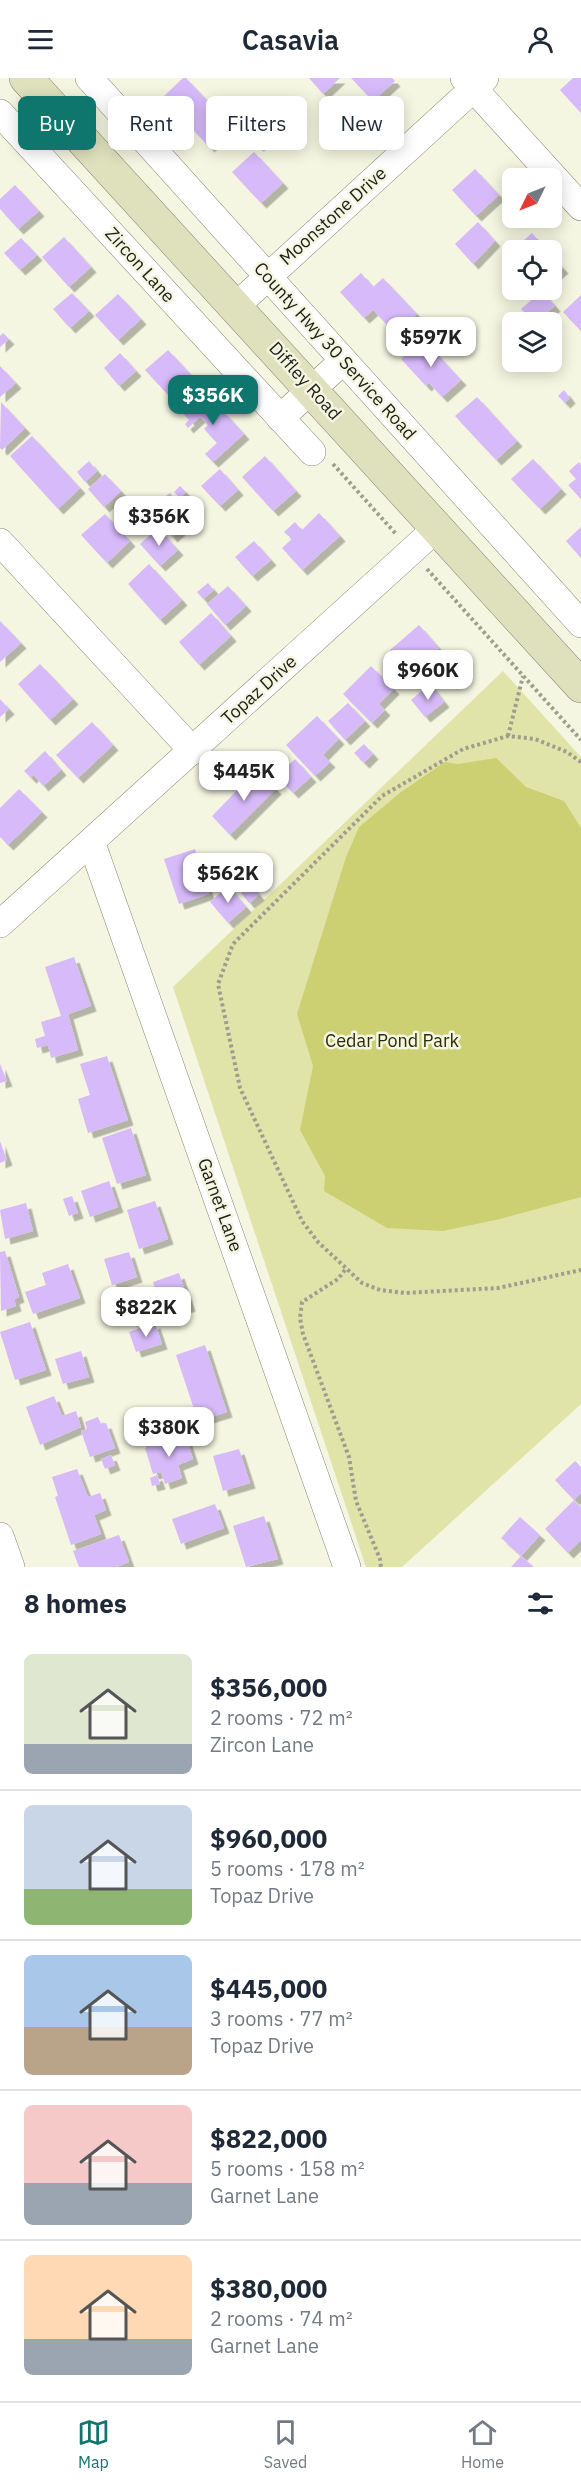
<!DOCTYPE html>
<html lang="en">
<head>
<meta charset="utf-8">
<style>
  body { margin:0; font-family:"IBM Plex Sans",sans-serif; background:#f2f2f3; color:#1f2937; height:100vh; display:flex; flex-direction:column; font-size:22px; white-space:nowrap }
  * { box-sizing:border-box; margin:0 }
  p { font-size:20px; color:#747a83 }
  .icon { flex:none; width:33px; height:33px; fill:none; stroke:currentColor; stroke-width:2; stroke-linecap:round; stroke-linejoin:round }
  .map { position:relative; height:1489px; overflow:hidden }
  .side { display:flex; flex-direction:column; background:#fff; flex:1 }
  .side>* { flex:none }
  .top-card { position:absolute; left:18px; top:18px; width:546px; height:54px; display:flex; gap:12px }
  .needle { width:39px; rotate:227deg }
  .tools { position:absolute; left:502px; top:90px; display:grid; gap:12px }
  .tools a { display:grid; place-items:center; width:60px; height:60px; border-radius:9px; background:#fff; box-shadow:0 3px 15px #0003; font-size:30px }
  .price { position:absolute; translate:-50% -51px; padding:0 14px; border-radius:12px; background:#fff; color:#222; font-size:20px; line-height:39px; filter:drop-shadow(0 2px 3px #0008) }
  .price::after { content:''; position:absolute; left:50%; top:36px; width:18px; height:14px; margin-left:-9px; background:inherit; clip-path:polygon(0 0,100% 0,50% 100%) }
  .price.current { background:#0f766e; color:#fff }
  ul { padding:0; list-style:none }
  li { display:flex; align-items:center; gap:18px; height:150px; padding:0 24px }
  li+li { border-top:2px solid #e0e1e3 }
  li span { display:grid; place-items:center; flex:none; width:168px; height:120px; border-radius:9px; color:#555 }
  li>.icon { margin-inline-start:auto }
  span .icon { width:72px; height:72px; fill:#fffc; stroke-width:1 }
  li b { font-size:26px }
  h2 { display:flex; justify-content:space-between; align-items:center; height:72px; padding:0 24px; font-size:26px }
  .chip { padding:0 21px; border-radius:9px; background:#fff; box-shadow:0 3px 15px #0003; font-size:21px; line-height:54px }
  .chip.current { background:#0f766e; color:#fff }
  header { display:flex; justify-content:space-between; align-items:center; height:78px; padding:0 24px; background:#fff; font-size:27px; font-weight:600 }
  .menu { display:flex; justify-content:space-around; align-items:center; height:84px; border-top:2px solid #e0e1e3; background:#fff; font-size:16px; color:#747a83 }
  .menu a { display:grid; justify-items:center; gap:3px }
  .menu .current { color:#0f766e }
  .map>svg:first-child { display:block }
  .green { fill:#e0e4a8 }
  .water { fill:#ccd073 }
  .building { fill:#d7bafa; filter:url(#shadow) }
  .lines { fill:none; stroke-linecap:round; stroke-linejoin:round }
  .minor-casing { stroke:#868774; stroke-width:28 }
  .secondary-casing { stroke:#868774; stroke-width:34 }
  .path { stroke:#9d9e8f; stroke-width:4; stroke-dasharray:3 3; stroke-linecap:butt }
  .minor { stroke:#fff; stroke-width:27 }
  .secondary { stroke:#dfe0bc; stroke-width:33 }
  .labels { text-anchor:middle; stroke-width:5; stroke-linejoin:round; paint-order:stroke }
  .street-label { font-size:18px; fill:#1d1d16; stroke:#f4f6e1 }
  .park-label { font-size:18px; fill:#2b2c03; stroke:#f4f6e1 }
</style>
</head>
<body>
<header><svg class="icon" aria-label="menu" viewBox="0 0 24 24"><path d="M4 6h16M4 12h16M4 18h16"/></svg>Casavia<svg class="icon" aria-label="person" viewBox="0 0 24 24"><circle cx="12" cy="8" r="4"/><path d="M4 21q1-7 8-7t8 7"/></svg></header>
<div class="map">
<svg width="581" height="1489" viewBox="0 0 581 1489">
  <defs>
    <filter id="shadow"><feDropShadow dx="5.5" dy="5.5" stdDeviation="0" flood-color="#0004"/></filter>
  </defs>
  <rect width="100%" height="100%" fill="#f4f6e1"/>
  <polygon class="green" points="503,593 581,679 581,1326 402,1489 366,1489 173,909"/>
  <polygon class="water" points="496,680 526,709 564,723 581,750 581,1119 500,1141 443,1153 387,1150 324,1113 325,1098 300,1052 313,988 297,936 346,779 359,749 401,714 445,684 458,686"/>
  <g class="building">
    <polygon points="183,0 186,0 231,48 209,69 163,19"/>
    <polygon points="309,0 340,0 323,16"/>
    <polygon points="351,0 392,0 395,3 373,23"/>
    <polygon points="573,0 581,0 581,35 560,12"/>
    <polygon points="261,33 277,51 258,68 242,51"/>
    <polygon points="254,74 283,105 261,125 232,94"/>
    <polygon points="475,91 499,117 476,138 452,112"/>
    <polygon points="15,107 39,133 18,151 0,131 0,121"/>
    <polygon points="478,144 495,163 473,186 455,166"/>
    <polygon points="532,155 547,172 513,172"/>
    <polygon points="64,159 91,189 69,209 42,179"/>
    <polygon points="21,160 37,177 20,192 4,175"/>
    <polygon points="552,178 563,190 552,200"/>
    <polygon points="361,195 373,209 383,200 417,236 396,256 373,232 364,240 340,214"/>
    <polygon points="542,213 555,228 534,244 521,231"/>
    <polygon points="72,215 89,233 70,250 53,231"/>
    <polygon points="118,216 141,241 118,262 95,237"/>
    <polygon points="581,217 581,253 563,234"/>
    <polygon points="3,255 9,261 0,269 0,258"/>
    <polygon points="423,261 461,302 442,319 429,305 426,308 401,281"/>
    <polygon points="168,272 194,300 171,320 145,292"/>
    <polygon points="120,275 136,293 119,308 104,290"/>
    <polygon points="0,288 16,305 0,319"/>
    <polygon points="564,312 570,320 565,325 558,318"/>
    <polygon points="199,315 217,338 223,333 244,356 213,384 205,376 217,365 204,351 208,347 200,339 188,350 185,346 189,342 180,332"/>
    <polygon points="477,319 517,363 496,382 455,338"/>
    <polygon points="1,324 25,350 2,372 0,370"/>
    <polygon points="32,358 80,410 58,431 10,378"/>
    <polygon points="265,378 296,413 273,433 242,399"/>
    <polygon points="533,381 561,411 540,431 511,401"/>
    <polygon points="89,383 97,393 85,404 77,394"/>
    <polygon points="579,384 581,387 581,421 568,407 576,401 569,393"/>
    <polygon points="220,391 238,412 220,428 201,408"/>
    <polygon points="105,396 121,413 104,429 88,411"/>
    <polygon points="180,408 186,414 180,420 174,414"/>
    <polygon points="170,415 176,422 168,429 162,421"/>
    <polygon points="319,435 340,458 302,492 282,470 292,461 284,454 295,444 302,452"/>
    <polygon points="105,436 130,463 107,485 81,457"/>
    <polygon points="171,441 180,452 172,459 163,448"/>
    <polygon points="581,449 581,480 566,463"/>
    <polygon points="158,450 178,472 160,488 140,466"/>
    <polygon points="254,463 271,482 252,498 235,479"/>
    <polygon points="149,486 182,522 160,542 128,506"/>
    <polygon points="208,505 214,512 203,521 197,514"/>
    <polygon points="228,508 246,528 225,547 207,526"/>
    <polygon points="211,535 231,558 199,587 179,564"/>
    <polygon points="0,543 21,565 0,584"/>
    <polygon points="419,547 439,570 410,595 390,572"/>
    <polygon points="40,586 73,621 50,642 18,606"/>
    <polygon points="371,588 394,611 379,626 385,632 372,645 343,616"/>
    <polygon points="430,606 444,624 425,639 411,622"/>
    <polygon points="0,621 9,631 0,639"/>
    <polygon points="348,625 365,643 345,662 328,643"/>
    <polygon points="317,638 339,661 323,677 330,684 315,698 286,667"/>
    <polygon points="92,644 113,667 78,700 56,677"/>
    <polygon points="364,666 373,676 364,685 354,675"/>
    <polygon points="45,673 61,692 43,708 34,697 31,700 24,693"/>
    <polygon points="295,681 311,699 293,715 277,698"/>
    <polygon points="257,692 276,711 230,757 212,738"/>
    <polygon points="19,711 42,734 8,767 0,759 0,730"/>
    <polygon points="195,771 209,816 179,826 164,781"/>
    <polygon points="251,807 259,817 249,825 241,815"/>
    <polygon points="228,808 246,829 228,845 210,824"/>
    <polygon points="74,879 91,928 68,936 78,972 51,980 48,967 37,970 35,961 45,958 41,944 61,938 45,889"/>
    <polygon points="107,978 128,1042 88,1055 78,1021 90,1017 80,986"/>
    <polygon points="0,986 7,1003 0,1005"/>
    <polygon points="131,1050 146,1097 117,1106 102,1060"/>
    <polygon points="0,1063 7,1082 0,1085"/>
    <polygon points="109,1103 118,1129 90,1139 81,1113"/>
    <polygon points="72,1118 78,1135 69,1138 63,1121"/>
    <polygon points="155,1123 168,1161 139,1171 127,1132"/>
    <polygon points="26,1125 33,1153 5,1161 0,1132"/>
    <polygon points="5,1173 19,1219 14,1221 16,1228 1,1233 0,1174"/>
    <polygon points="129,1174 137,1199 112,1207 104,1181"/>
    <polygon points="68,1186 80,1220 33,1236 25,1214 46,1207 42,1195"/>
    <polygon points="179,1195 190,1228 164,1237 153,1204"/>
    <polygon points="30,1244 46,1292 15,1302 0,1254"/>
    <polygon points="155,1245 162,1266 136,1274 129,1254"/>
    <polygon points="205,1267 227,1334 198,1343 176,1277"/>
    <polygon points="81,1273 89,1299 63,1306 55,1281"/>
    <polygon points="54,1318 62,1338 76,1333 81,1349 40,1367 26,1329"/>
    <polygon points="98,1339 101,1346 106,1345 115,1370 90,1379 81,1353 87,1351 85,1344"/>
    <polygon points="154,1349 158,1359 142,1365 138,1355"/>
    <polygon points="185,1356 193,1381 178,1387 182,1400 165,1406 161,1394 153,1396 145,1370"/>
    <polygon points="239,1371 250,1405 223,1413 213,1378"/>
    <polygon points="111,1377 115,1387 105,1391 101,1381"/>
    <polygon points="575,1383 581,1389 581,1415 574,1422 555,1402"/>
    <polygon points="77,1391 88,1419 100,1415 106,1432 94,1437 101,1456 71,1467 55,1419 58,1418 52,1399"/>
    <polygon points="157,1397 160,1406 152,1408 150,1400"/>
    <polygon points="574,1422 581,1430 581,1462 568,1475 545,1451"/>
    <polygon points="215,1426 224,1450 181,1466 172,1441"/>
    <polygon points="264,1438 278,1481 246,1489 233,1448"/>
    <polygon points="520,1439 540,1457 521,1478 501,1460"/>
    <polygon points="119,1457 129,1484 116,1489 79,1489 73,1473"/>
    <polygon points="521,1478 534,1489 511,1489"/>
  </g>
  <g class="lines">
    <g class="minor-casing">
      <g id="minor">
        <polyline points="89,0 581,546"/>
        <polyline points="464,0 581,129"/>
        <polyline points="0,35 312,374"/>
        <polyline points="236,228 485,0"/>
        <polyline points="280,340 342,284"/>
        <polyline points="0,464 193,673"/>
        <polyline points="92,766 347,1489"/>
        <polyline points="0,846 438,449"/>
        <polyline points="0,1458 11,1489"/>
      </g>
    </g>
    <g class="secondary-casing">
      <polyline id="secondary" points="26,0 581,608"/>
    </g>
    <g class="path">
      <polyline points="333,386 396,456"/>
      <polyline points="427,491 581,662"/>
      <polyline points="508,658 523,598"/>
      <polyline points="581,684 567,674 535,661 508,658 463,671 382,718 233,866 218,906 240,1010 302,1143 318,1164 362,1205 380,1212 405,1215 498,1210 581,1192"/>
      <polyline points="345,1192 338,1201 302,1224 300,1240 303,1256 349,1379 356,1423 380,1481 381,1489"/>
    </g>
    <use href="#minor" class="minor"/>
    <use href="#secondary" class="secondary"/>
  </g>
  <g class="labels">
    <g class="street-label">
      <text transform="translate(333 138) rotate(-42)" y="6">Moonstone Drive</text>
      <text transform="translate(140 187) rotate(48)" y="6">Zircon Lane</text>
      <text transform="translate(335 273) rotate(48)" y="6">County Hwy 30 Service Road</text>
      <text transform="translate(305 303) rotate(48)" y="6">Diffley Road</text>
      <text transform="translate(259 612) rotate(-42)" y="6">Topaz Drive</text>
      <text transform="translate(220 1127) rotate(70)" y="6">Garnet Lane</text>
    </g>
    <g class="park-label">
      <text x="392" y="969">Cedar Pond Park</text>
    </g>
  </g>
</svg>
<div class="tools">
<a><svg class="needle" viewBox="-14 -14 28 28"><path d="M0-13l5 13h-10z" fill="#e53935"/><path d="M0 13l5-13h-10z" fill="#747a83"/></svg></a>
<a><svg class="icon" aria-label="locate" viewBox="0 0 24 24"><circle cx="12" cy="12" r="6"/><path d="M12 2v4M12 18v4M2 12h4M18 12h4"/></svg></a>
<a><svg class="icon" aria-label="layers" viewBox="0 0 24 24"><path d="M12 4l9 5-9 5-9-5zM3 14l9 5 9-5"/></svg></a>
</div>
<b class="price" style="left:431px;top:290px">$597K</b>
<b class="price current" style="left:213px;top:348px">$356K</b>
<b class="price" style="left:159px;top:469px">$356K</b>
<b class="price" style="left:428px;top:623px">$960K</b>
<b class="price" style="left:244px;top:724px">$445K</b>
<b class="price" style="left:228px;top:826px">$562K</b>
<b class="price" style="left:146px;top:1260px">$822K</b>
<b class="price" style="left:169px;top:1380px">$380K</b>
<div class="top-card">
<a class="chip current">Buy</a>
<a class="chip">Rent</a>
<a class="chip">Filters</a>
<a class="chip">New</a>
</div>
</div>
<section class="side">
<h2>8 homes<svg class="icon" aria-label="filters" viewBox="0 0 24 24"><path d="M4 7h16M4 17h16"/><circle cx="9" cy="7" r="2"/><circle cx="15" cy="17" r="2"/></svg></h2>
<ul>
<li><span style="background:linear-gradient(#dfe7d0 75%,#9aa5b1 0)"><svg class="icon" aria-label="home" viewBox="0 0 24 24"><path d="M3 11l9-7 9 7M6 9v11h12V9"/></svg></span><div><b>$356,000</b><p>2 rooms · 72 m²</p><p>Zircon Lane</p></div></li>
<li><span style="background:linear-gradient(#c9d6e8 70%,#8fb573 0)"><svg class="icon" aria-label="home" viewBox="0 0 24 24"><path d="M3 11l9-7 9 7M6 9v11h12V9"/></svg></span><div><b>$960,000</b><p>5 rooms · 178 m²</p><p>Topaz Drive</p></div></li>
<li><span style="background:linear-gradient(#a9c7e8 60%,#b9a48a 0)"><svg class="icon" aria-label="home" viewBox="0 0 24 24"><path d="M3 11l9-7 9 7M6 9v11h12V9"/></svg></span><div><b>$445,000</b><p>3 rooms · 77 m²</p><p>Topaz Drive</p></div></li>
<li><span style="background:linear-gradient(#f6c9c9 65%,#9aa5b1 0)"><svg class="icon" aria-label="home" viewBox="0 0 24 24"><path d="M3 11l9-7 9 7M6 9v11h12V9"/></svg></span><div><b>$822,000</b><p>5 rooms · 158 m²</p><p>Garnet Lane</p></div></li>
<li><span style="background:linear-gradient(#ffd9b3 70%,#9aa5b1 0)"><svg class="icon" aria-label="home" viewBox="0 0 24 24"><path d="M3 11l9-7 9 7M6 9v11h12V9"/></svg></span><div><b>$380,000</b><p>2 rooms · 74 m²</p><p>Garnet Lane</p></div></li>
</ul>
</section>
<nav class="menu">
<a class="current"><svg class="icon" aria-label="map" viewBox="0 0 24 24"><path d="M3 6l6-2 6 2 6-2v14l-6 2-6-2-6 2zM9 4v14M15 6v14"/></svg>Map</a>
<a><svg class="icon" aria-label="saved" viewBox="0 0 24 24"><path d="M7 4h10v16l-5-4-5 4z"/></svg>Saved</a>
<a><svg class="icon" aria-label="home" viewBox="0 0 24 24"><path d="M3 11l9-7 9 7M6 9v11h12V9"/></svg>Home</a>
</nav>
</body>
</html>
